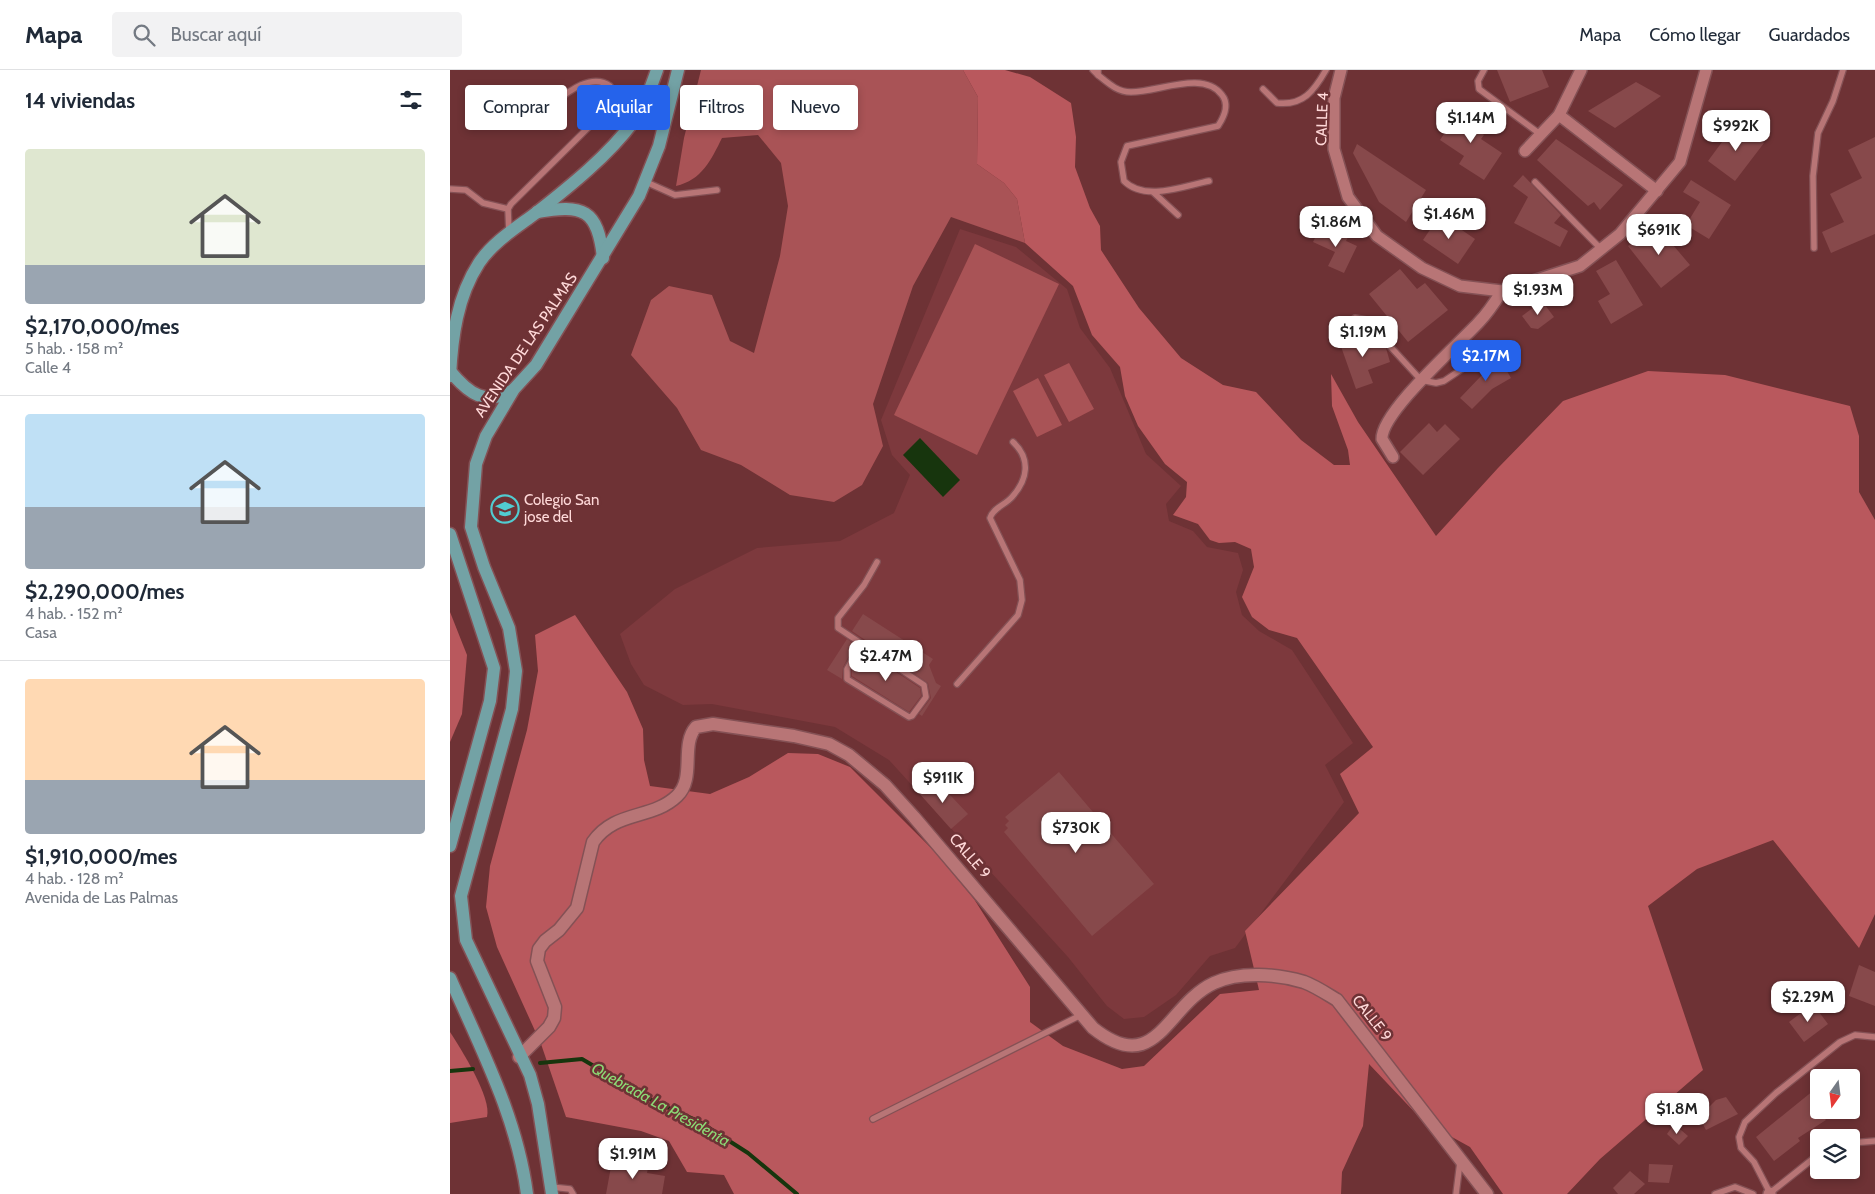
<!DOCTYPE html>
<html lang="es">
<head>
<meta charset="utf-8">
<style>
  body { margin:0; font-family:Cabin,sans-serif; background:#f2f2f3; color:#1f2937; height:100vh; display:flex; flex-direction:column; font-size:19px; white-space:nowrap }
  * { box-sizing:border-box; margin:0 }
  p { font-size:16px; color:#747a83 }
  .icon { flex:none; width:28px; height:28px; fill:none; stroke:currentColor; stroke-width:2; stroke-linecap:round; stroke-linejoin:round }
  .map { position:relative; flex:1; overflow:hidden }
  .details { display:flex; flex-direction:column; background:#fff; width:450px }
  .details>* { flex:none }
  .top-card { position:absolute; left:15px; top:15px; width:475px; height:45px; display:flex; gap:10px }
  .needle { width:32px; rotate:194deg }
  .fabs { position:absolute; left:1360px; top:999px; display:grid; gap:10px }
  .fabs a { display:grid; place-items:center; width:50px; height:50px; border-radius:5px; background:#fff; box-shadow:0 2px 8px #0003; font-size:25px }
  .price { position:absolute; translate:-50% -42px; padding:0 11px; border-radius:10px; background:#fff; color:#222; font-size:16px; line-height:32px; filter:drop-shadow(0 1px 2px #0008) }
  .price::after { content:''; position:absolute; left:50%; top:30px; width:15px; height:11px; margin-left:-8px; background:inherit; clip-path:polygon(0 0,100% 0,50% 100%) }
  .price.current { background:#2563eb; color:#fff }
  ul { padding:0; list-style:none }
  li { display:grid; align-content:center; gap:10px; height:265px; padding:0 25px }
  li+li { border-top:1px solid #e0e1e3 }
  li span { display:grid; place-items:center; height:155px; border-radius:5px; color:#555 }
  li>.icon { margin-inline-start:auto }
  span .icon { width:90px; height:90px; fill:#fffc; stroke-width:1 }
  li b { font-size:21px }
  h2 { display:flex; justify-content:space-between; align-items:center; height:60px; padding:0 25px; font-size:21px }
  .tag { padding:0 18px; border-radius:5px; background:#fff; box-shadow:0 2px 8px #0003; font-size:18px; line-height:45px }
  .tag.current { background:#2563eb; color:#fff }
  header { display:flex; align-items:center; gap:30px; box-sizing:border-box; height:70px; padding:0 25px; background:#fff; border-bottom:1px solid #e0e1e3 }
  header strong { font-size:24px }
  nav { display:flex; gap:28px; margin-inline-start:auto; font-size:18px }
  .search { width:350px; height:45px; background:#f2f2f3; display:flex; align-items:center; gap:12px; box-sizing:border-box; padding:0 18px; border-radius:5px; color:#747a83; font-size:19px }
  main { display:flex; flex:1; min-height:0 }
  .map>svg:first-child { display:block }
  .built { fill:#7d393d }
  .green { fill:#a95356 }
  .forest { fill:#b9585d }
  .water { fill:#17350d }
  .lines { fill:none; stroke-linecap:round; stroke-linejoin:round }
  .stream { stroke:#17350d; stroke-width:4 }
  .building { fill:#87494b }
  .service-casing { stroke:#845155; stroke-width:8 }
  .minor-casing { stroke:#845155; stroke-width:14 }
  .tertiary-casing { stroke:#845155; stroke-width:15 }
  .primary-casing { stroke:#845155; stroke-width:15 }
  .service { stroke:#b87576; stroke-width:5.5 }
  .minor { stroke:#b87576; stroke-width:11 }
  .tertiary { stroke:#b87576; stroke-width:12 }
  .primary { stroke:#73a2a5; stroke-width:12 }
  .labels { text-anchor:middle; stroke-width:5; stroke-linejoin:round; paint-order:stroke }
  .street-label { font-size:15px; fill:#ffd9d9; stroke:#6e3235 }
  .poi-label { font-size:15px; fill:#ffd9d9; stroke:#6e3235; text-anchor:start }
  .water-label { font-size:16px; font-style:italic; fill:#8cda75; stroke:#6e3235 }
</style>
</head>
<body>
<header>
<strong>Mapa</strong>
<div class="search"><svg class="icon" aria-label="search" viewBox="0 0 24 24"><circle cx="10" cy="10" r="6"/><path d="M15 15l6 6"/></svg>Buscar aquí</div>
<nav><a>Mapa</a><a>Cómo llegar</a><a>Guardados</a></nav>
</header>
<main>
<section class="details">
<h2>14 viviendas<svg class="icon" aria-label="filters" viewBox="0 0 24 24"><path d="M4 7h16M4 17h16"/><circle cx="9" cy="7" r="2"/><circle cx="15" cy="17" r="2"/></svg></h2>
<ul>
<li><span style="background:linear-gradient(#dfe7d0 75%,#9aa5b1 0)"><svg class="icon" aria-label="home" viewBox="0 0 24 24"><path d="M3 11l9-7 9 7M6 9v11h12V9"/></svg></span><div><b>$2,170,000/mes</b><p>5 hab. · 158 m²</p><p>Calle 4</p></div></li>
<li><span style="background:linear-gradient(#bfe0f5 60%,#9aa5b1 0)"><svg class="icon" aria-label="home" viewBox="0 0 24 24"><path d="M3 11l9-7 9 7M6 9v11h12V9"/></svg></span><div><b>$2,290,000/mes</b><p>4 hab. · 152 m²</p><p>Casa</p></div></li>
<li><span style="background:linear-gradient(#ffd9b3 65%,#9aa5b1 0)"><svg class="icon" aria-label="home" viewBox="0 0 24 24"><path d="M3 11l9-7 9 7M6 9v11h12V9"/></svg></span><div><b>$1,910,000/mes</b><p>4 hab. · 128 m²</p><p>Avenida de Las Palmas</p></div></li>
</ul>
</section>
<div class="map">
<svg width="1425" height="1124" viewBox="0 0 1425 1124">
  <rect width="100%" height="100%" fill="#6e3235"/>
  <polygon class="built" points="510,159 566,177 617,219 630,258 660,298 696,384 731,416 716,434 719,451 743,461 757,477 788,483 793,500 786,522 792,545 809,561 842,580 903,673 875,695 894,732 785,878 760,886 726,925 694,947 674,949 657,936 618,887 439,690 385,657 262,634 233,635 194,615 181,594 170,564 225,519 307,478 390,471 444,443 460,405 442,385 431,350"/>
  <g class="green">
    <path d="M 251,0 L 513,0 L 528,27 L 527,94 L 554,113 L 567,129 L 575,173 L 501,147 L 463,216 L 423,334 L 433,376 L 412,415 L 384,432 L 340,425 L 291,395 L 251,380 L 227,338 L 181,285 L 201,230 L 219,216 L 262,225 L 280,271 L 304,283 L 330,186 L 338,136 L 331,93 L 308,65 L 272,68 C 261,90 252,110 226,116 L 234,68 Z"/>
    <polygon points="525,174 609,214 527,385 444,345"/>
    <polygon points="619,293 644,339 619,352 594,305"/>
    <polygon points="588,308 612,355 587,367 563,321"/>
  </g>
  <g class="forest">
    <polygon points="513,0 555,0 580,7 621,33 626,67 625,97 640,138 650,156 651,180 689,238 731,288 773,315 806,322 851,370 884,395 900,395 898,380 882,336 881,304 908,352 986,466 1048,398 1113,331 1198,301 1275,305 1400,336 1409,366 1409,422 1425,450 1425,844 1409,878 1323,770 1247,799 1198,836 1253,1000 1150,1089 1117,1124 1053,1124 1020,1077 973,1051 919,994 913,1056 892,1102 891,1124 284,1124 274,1105 237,1102 219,1071 191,1061 116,1047 91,974 47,877 36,837 40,796 77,660 88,601 85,565 125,545 177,622 193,659 194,690 200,716 260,724 299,707 338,683 368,684 400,697 486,783 524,829 580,917 580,952 613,976 672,999 694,996 770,924 809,920 795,861 909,743 890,704 923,677 847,568 819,560 802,547 792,527 804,497 801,479 785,472 769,473 760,470 748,454 723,445 736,427 737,412 715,394 688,356 675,326 670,297 642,265 623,216 575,173 567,129 554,113 527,94 528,27"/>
    <polygon points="0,542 17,585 12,644 0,672"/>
    <path d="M 0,962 C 11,979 42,1028 37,1047 L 0,1053 Z"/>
  </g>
  <polygon class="water" points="470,368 510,410 493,427 453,385"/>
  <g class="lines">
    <g class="stream">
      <polyline points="90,993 132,989 203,1031 248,1051 298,1083 347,1124"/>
      <polyline points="0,1001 23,999"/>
    </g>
  </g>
  <g class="building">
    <polygon points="1047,0 1092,0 1099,17 1060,32"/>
    <polygon points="1186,12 1211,26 1165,58 1138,41"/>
    <polygon points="1013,35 1027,44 1020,51 1034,65 1031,69 1052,83 1034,110 1009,94 1014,86 990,70"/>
    <polygon points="1286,53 1314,73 1285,111 1258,91"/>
    <polygon points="1425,67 1425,164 1381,183 1372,162 1394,152 1380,124 1412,108 1398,80"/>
    <polygon points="1106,69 1173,115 1150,140 1144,132 1138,136 1087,90"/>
    <polygon points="907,74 976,120 956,152 929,132 903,83"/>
    <polygon points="1073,105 1111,145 1104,153 1118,161 1110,177 1064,153 1078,127 1063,116"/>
    <polygon points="1241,110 1281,135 1259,169 1236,155 1250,132 1233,122"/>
    <polygon points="990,145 1025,169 1008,194 973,170"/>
    <polygon points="871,155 898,167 896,171 907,176 894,203 878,196 885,182 863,172"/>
    <polygon points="1206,155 1240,195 1211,218 1178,176"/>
    <polygon points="1166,190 1193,235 1161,254 1148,231 1160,224 1146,201"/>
    <polygon points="950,199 967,219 975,213 998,240 958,272 919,224"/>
    <polygon points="1092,231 1104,247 1088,259 1081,258 1072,246"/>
    <polygon points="904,262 909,277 928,270 936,278 940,292 918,300 923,313 906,319 888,268"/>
    <polygon points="1048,286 1061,308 1042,319 1022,339 1010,328 1032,305 1027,298"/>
    <polygon points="979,353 987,362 995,354 1010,369 973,405 950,382"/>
    <polygon points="413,544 483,589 479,595 486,613 491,616 472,646 469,644 481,628 478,613 402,561"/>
    <polygon points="397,569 405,575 393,597 392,609 377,600"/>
    <polygon points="413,580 470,618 471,626 459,642 402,606 402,600"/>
    <polygon points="609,702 704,814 642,866 554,762 558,758 555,755 559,751 555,747"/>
    <polygon points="485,709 518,744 501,759 469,723"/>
    <polygon points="1409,895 1425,902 1425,936 1399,926"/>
    <polygon points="1363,934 1378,954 1354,972 1339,952"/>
    <polygon points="1369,1016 1369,1040 1391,1040 1374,1048 1376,1050 1348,1068 1350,1071 1324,1091 1306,1067"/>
    <polygon points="1276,1027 1288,1044 1256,1060 1249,1047 1266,1030"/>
    <polygon points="1224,1054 1238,1066 1229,1075 1217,1064"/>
    <polygon points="162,1091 198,1098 197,1103 215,1106 212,1124 156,1124"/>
    <polygon points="1199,1094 1223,1095 1219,1113 1198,1112"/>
    <polygon points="1180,1101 1195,1114 1184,1124 1168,1124 1163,1118"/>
  </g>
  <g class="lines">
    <g class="service-casing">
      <g id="service">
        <polyline points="643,0 648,5 648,0"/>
        <polyline points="1034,0 1028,11 1029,19 1090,64"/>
        <path d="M 648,5 C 658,13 667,22 681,22 C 709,22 753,0 772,25 C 780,35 774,47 768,56 L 677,76 L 671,92 L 674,111 C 695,132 734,116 759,111"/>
        <path d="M 813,19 L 827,33 C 853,36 864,21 876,0"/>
        <polyline points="196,112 225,125 267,120"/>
        <polyline points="1085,112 1152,180"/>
        <polyline points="0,119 16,120 33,133 58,139"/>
        <polyline points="703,122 728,145"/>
        <path d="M 59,162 L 58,139 L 61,134 L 154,42 L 162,24 L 160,16 C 138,0 109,30 90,43"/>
        <polyline points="1364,178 1363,106 1368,63 1383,31 1393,0"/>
        <polyline points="891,261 905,248 916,250 971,310 986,313 994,311 1021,293 1047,281"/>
        <polyline points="411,574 397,599 397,609 459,647 462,646 476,627 474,615 388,558 388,548 414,515 427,492"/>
        <path d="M 507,614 L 568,545 L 572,530 L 570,510 L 540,448 C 543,438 555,435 562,427 C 578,409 581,389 563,372"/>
        <polyline points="423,1049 631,945"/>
        <polyline points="1401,1073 1425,1071"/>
        <polyline points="1369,1084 1320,1123 1304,1092 1291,1078 1289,1067 1295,1052 1326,1023 1390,972 1405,965 1425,967"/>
        <polyline points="101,1117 120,1119 123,1124"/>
        <polyline points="1006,1124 1010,1092"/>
        <polyline points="1265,1124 1285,1117 1303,1124"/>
      </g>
    </g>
    <g class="minor-casing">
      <g id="minor">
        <polyline points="891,0 884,28 884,79 898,127 927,166 972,198 1010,216 1052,221 1130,196 1170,164 1230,92 1256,0"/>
        <polyline points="1109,45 1207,121"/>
        <polyline points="1075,81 1109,45 1131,0"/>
        <path d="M 943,387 L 932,369 C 931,342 1009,274 1029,252 C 1038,243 1045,232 1052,221"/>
        <polyline points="1319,1124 1320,1123"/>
      </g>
    </g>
    <g class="tertiary-casing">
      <path id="tertiary" d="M 69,987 L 99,957 L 104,948 L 105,937 L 87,891 L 89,879 L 95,871 L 109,860 L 127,838 L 143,772 C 165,740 202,750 227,726 C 246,708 230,675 246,657 L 263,654 L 344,666 L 379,674 L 399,685 L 435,715 L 464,747 L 643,958 C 707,1009 716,935 764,913 C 790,901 827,904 854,912 C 865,916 877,924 887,930 L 1037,1124"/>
    </g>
    <g class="primary-casing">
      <g id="primary">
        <path d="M 87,142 C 133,134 148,139 153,188"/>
        <path d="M 0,301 C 18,323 36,337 63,320"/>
        <path d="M 0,306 C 2,267 7,227 29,193 C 43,172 66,158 86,143 C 119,117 159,85 183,52 C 194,37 201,17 207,0"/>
        <polyline points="0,464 44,598 40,631 0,776"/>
        <path d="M 0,908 C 31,979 67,1047 77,1124"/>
        <polyline points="102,1124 88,1034 80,1005 16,870 11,826 62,639 66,601 59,558 34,497 21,457 26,394 36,366 64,319 86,295 189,126 209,76 228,0"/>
      </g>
    </g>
    <use href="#service" class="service"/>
    <use href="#minor" class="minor"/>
    <use href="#tertiary" class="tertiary"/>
    <use href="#primary" class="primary"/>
  </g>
  <defs>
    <g id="school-ring" transform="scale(1.4375)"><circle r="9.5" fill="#6e3235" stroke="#51ccd1" stroke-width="1.5"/><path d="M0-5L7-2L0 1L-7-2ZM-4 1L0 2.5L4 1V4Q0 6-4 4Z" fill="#51ccd1"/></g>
  </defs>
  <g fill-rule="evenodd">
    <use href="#school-ring" x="55" y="439"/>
  </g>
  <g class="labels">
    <g class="street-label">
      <text transform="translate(872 49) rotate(-88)" y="5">CALLE 4</text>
      <text transform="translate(76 275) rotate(-56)" y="5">AVENIDA DE LAS PALMAS</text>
      <text transform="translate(520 786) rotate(49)" y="5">CALLE 9</text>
      <text transform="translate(922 948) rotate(52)" y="5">CALLE 9</text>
    </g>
    <g class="poi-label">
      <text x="74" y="435">Colegio San<tspan x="74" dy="17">jose del</tspan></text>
    </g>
    <g class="water-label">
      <text transform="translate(211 1034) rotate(29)" y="6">Quebrada La Presidenta</text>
    </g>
  </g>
</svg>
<div class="fabs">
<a><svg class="needle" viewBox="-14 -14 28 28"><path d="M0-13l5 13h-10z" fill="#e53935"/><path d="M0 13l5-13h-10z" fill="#747a83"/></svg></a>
<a><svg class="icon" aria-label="layers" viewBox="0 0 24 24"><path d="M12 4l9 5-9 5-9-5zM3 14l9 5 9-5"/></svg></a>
</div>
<b class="price" style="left:1021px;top:74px">$1.14M</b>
<b class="price" style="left:1286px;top:82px">$992K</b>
<b class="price" style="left:999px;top:170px">$1.46M</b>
<b class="price" style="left:886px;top:178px">$1.86M</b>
<b class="price" style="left:1209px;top:186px">$691K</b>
<b class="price" style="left:1088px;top:246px">$1.93M</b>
<b class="price" style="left:913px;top:288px">$1.19M</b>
<b class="price current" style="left:1036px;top:312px">$2.17M</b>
<b class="price" style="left:436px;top:612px">$2.47M</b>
<b class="price" style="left:493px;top:734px">$911K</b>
<b class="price" style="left:626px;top:784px">$730K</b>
<b class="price" style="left:1358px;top:953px">$2.29M</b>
<b class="price" style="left:1227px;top:1065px">$1.8M</b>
<b class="price" style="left:183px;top:1110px">$1.91M</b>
<div class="top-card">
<a class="tag">Comprar</a>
<a class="tag current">Alquilar</a>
<a class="tag">Filtros</a>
<a class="tag">Nuevo</a>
</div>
</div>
</main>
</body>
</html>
